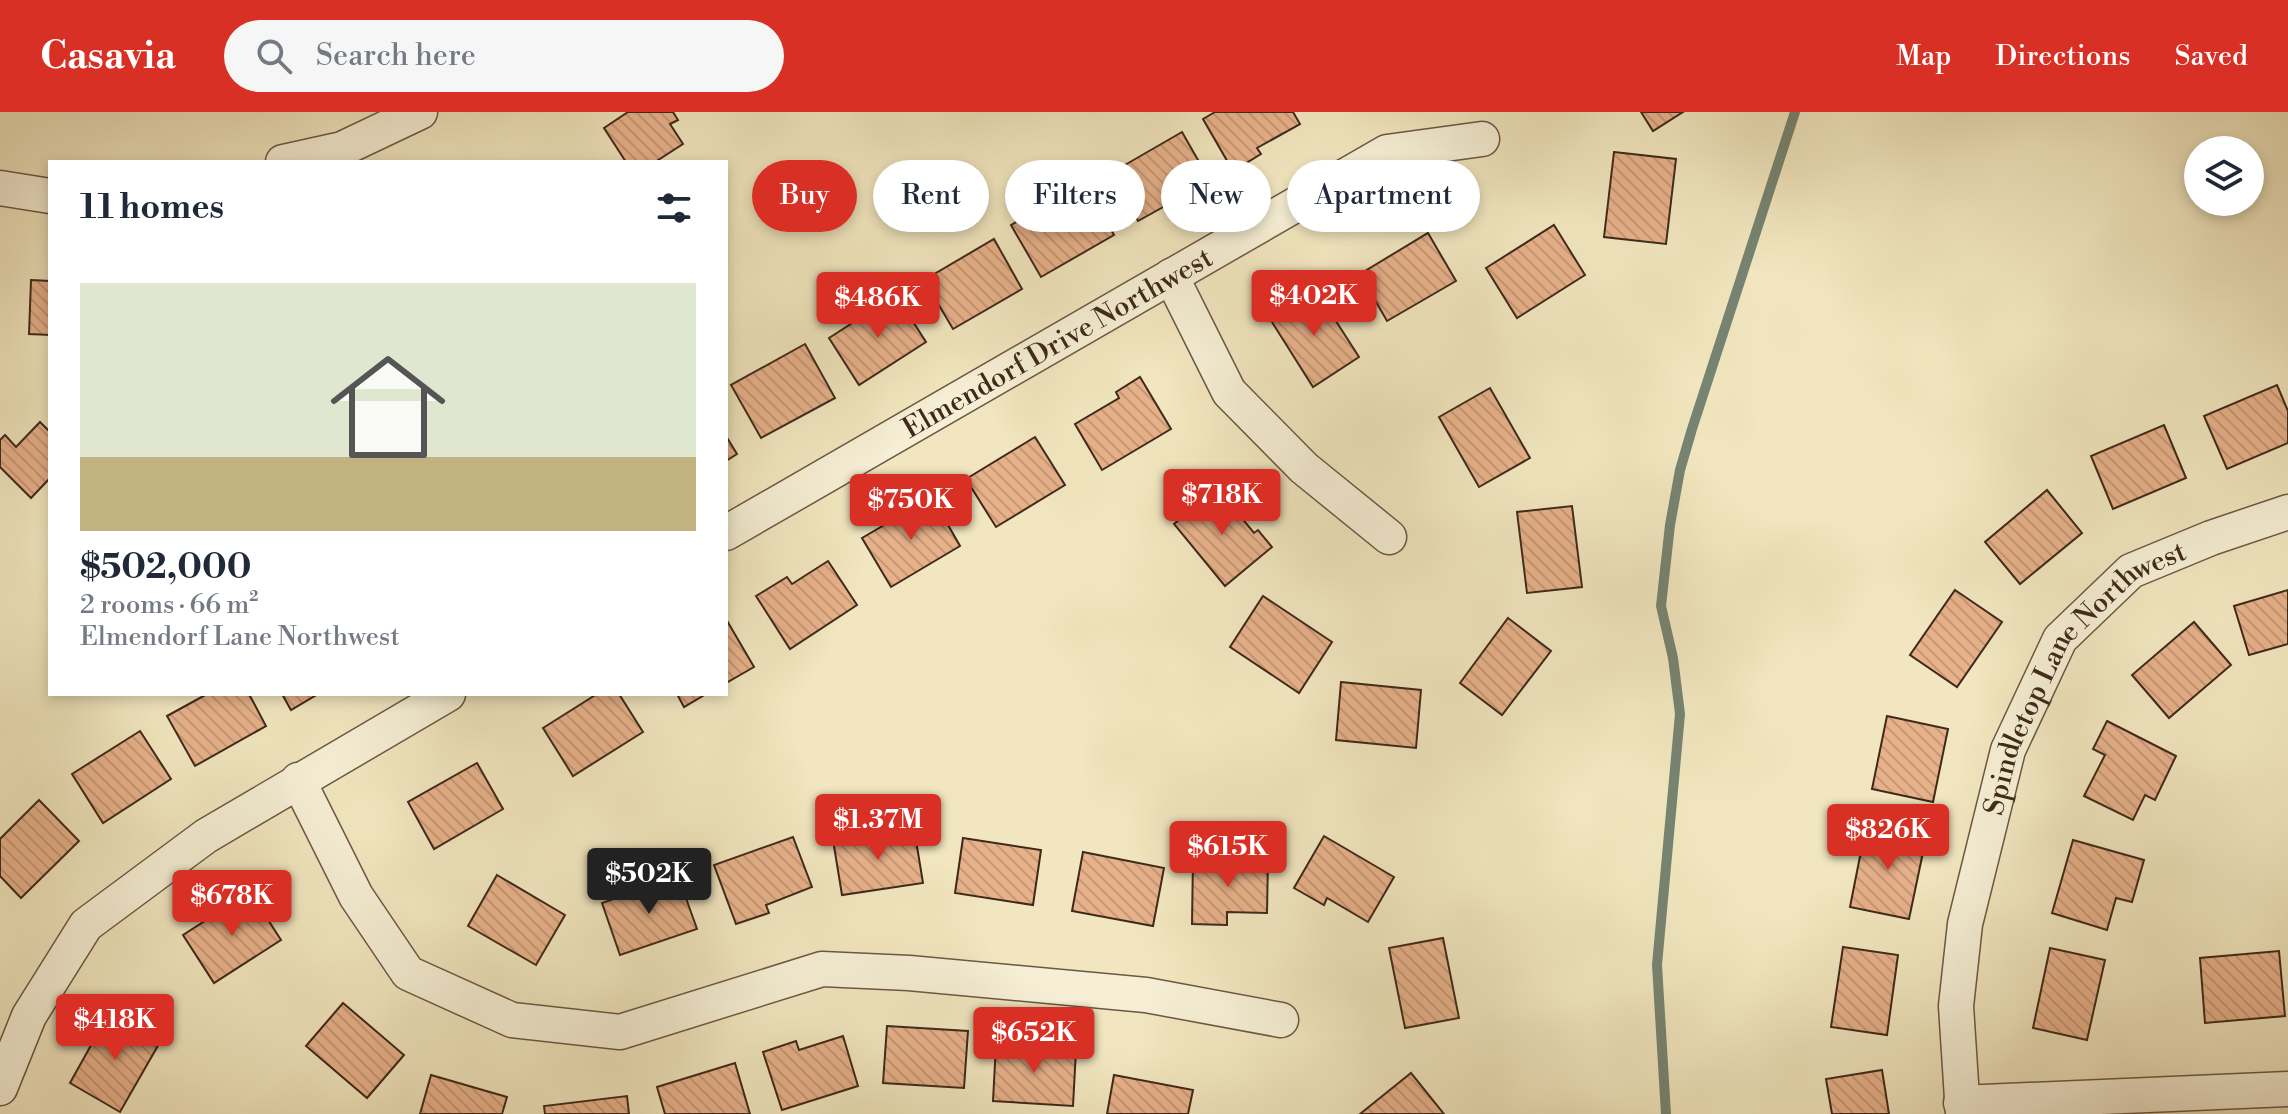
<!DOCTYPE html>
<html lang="en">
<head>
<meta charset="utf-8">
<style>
  body { margin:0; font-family:"Libre Bodoni",serif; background:#f6f6f7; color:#1f2937; height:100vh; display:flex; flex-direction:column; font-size:30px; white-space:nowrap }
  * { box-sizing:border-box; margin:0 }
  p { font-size:26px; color:#747a83 }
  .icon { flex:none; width:44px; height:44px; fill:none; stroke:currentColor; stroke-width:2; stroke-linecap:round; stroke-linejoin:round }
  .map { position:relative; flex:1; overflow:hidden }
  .sheet { position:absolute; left:48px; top:48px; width:680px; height:536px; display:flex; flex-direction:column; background:#fff; border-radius:0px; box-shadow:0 4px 12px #0003 }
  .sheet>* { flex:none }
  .hud { position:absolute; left:752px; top:48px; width:760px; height:72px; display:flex; gap:16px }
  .fabs { position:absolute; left:2184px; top:24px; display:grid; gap:16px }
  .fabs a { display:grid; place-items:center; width:80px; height:80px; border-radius:50%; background:#fff; box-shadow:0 4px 12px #0003; font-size:40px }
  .price { position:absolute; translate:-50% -68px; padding:0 18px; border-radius:8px; background:#d93025; color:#fff; font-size:26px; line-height:52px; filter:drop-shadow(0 2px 4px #0008) }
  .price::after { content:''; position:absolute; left:50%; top:48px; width:24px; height:18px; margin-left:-12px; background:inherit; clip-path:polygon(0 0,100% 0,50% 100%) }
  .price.active { background:#222; color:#fff }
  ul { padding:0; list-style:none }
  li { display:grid; align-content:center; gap:16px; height:424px; padding:0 32px }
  li span { display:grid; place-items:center; height:248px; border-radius:0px; color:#555 }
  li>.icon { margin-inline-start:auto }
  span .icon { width:144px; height:144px; fill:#fffc; stroke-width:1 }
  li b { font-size:34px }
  h2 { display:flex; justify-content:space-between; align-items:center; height:96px; padding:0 32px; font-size:34px }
  .chip { padding:0 28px; border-radius:36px; background:#fff; box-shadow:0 4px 12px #0003; font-size:28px; line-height:72px }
  .chip.active { background:#d93025; color:#fff }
  header { display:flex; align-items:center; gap:48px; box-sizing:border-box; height:112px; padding:0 40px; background:#d93025; color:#fff }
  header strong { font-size:38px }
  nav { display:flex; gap:44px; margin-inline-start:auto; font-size:28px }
  .search { width:560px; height:72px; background:#f6f6f7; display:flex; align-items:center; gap:20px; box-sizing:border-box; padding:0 28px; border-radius:44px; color:#747a83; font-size:30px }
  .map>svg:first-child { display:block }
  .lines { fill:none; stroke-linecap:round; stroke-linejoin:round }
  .stream { stroke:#768472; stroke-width:10 }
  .building { fill:url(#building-back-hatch); stroke:#3e291a; stroke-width:2 }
  .minor-casing { stroke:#6b5843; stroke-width:37 }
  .minor { stroke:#f6efd5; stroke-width:34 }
  .labels { text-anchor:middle; stroke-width:6; stroke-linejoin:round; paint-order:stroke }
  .street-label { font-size:28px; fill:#3e291a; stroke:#f6efd5 }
</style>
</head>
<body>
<header>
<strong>Casavia</strong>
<div class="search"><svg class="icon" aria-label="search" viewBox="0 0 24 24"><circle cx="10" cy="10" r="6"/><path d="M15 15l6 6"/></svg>Search here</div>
<nav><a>Map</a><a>Directions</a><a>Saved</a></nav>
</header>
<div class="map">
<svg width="2288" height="1002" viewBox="0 0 2288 1002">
  <defs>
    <pattern id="building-back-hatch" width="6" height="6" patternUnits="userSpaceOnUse" patternTransform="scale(2)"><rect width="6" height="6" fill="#e7b18a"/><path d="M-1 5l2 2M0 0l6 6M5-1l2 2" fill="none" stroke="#c79876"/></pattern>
  </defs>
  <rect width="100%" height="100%" fill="#f1e6bf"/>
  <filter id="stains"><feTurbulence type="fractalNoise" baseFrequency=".0025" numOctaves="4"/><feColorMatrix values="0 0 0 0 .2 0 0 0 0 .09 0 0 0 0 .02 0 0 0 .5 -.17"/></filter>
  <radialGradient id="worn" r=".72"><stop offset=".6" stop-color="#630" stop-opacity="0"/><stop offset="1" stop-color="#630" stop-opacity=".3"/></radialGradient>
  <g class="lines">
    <polyline class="stream" points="1666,1002 1657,853 1680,602 1673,546 1661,494 1670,413 1680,358 1692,317 1795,0"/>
  </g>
  <g class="building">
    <polygon points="628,0 673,0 678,8 670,12 683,32 655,50 626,50 604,16"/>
    <polygon points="1215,0 1293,0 1300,12 1257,36 1261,42 1233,59 1203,7"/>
    <polygon points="1641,0 1683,0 1653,19"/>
    <polygon points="1182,20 1210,69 1138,109 1111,61"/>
    <polygon points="1614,40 1676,47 1666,132 1604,125"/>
    <polygon points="1084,71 1114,123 1041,165 1011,113"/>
    <polygon points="1554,113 1585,163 1517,206 1486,156"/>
    <polygon points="1428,121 1456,169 1387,209 1360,162"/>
    <polygon points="994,127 1022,177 953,217 924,168"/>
    <polygon points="31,168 50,169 50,223 29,222"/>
    <polygon points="1316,178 1359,245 1313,275 1270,207"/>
    <polygon points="896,183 926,230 859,273 829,226"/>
    <polygon points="805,232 835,286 761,326 731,273"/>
    <polygon points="1140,265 1171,317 1102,358 1075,312 1119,286 1116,280"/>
    <polygon points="2277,273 2288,299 2288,331 2227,357 2204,304"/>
    <polygon points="1490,276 1530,346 1479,375 1439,305"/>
    <polygon points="40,310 50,320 50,366 31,386 0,355 0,328 5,323 16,335"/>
    <polygon points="2164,313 2186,366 2113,397 2091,344"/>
    <polygon points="726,324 737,342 726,349"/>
    <polygon points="1035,325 1065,373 996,415 966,367"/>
    <polygon points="1217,376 1254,421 1258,418 1272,435 1225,474 1174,412"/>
    <polygon points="2047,378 2082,421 2020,472 1985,430"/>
    <polygon points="932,385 960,434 891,475 862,426"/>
    <polygon points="1572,394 1582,475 1527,481 1517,400"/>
    <polygon points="828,449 857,493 790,537 756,484 787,465 792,472"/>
    <polygon points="1955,478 2002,510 1957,575 1910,543"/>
    <polygon points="2288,478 2288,532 2249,543 2234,494"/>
    <polygon points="1263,484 1332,530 1299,581 1230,535"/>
    <polygon points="1508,506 1551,539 1502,603 1460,571"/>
    <polygon points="726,507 754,555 726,571"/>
    <polygon points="2194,510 2231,553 2169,606 2132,563"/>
    <polygon points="1341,570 1421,578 1416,636 1336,628"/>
    <polygon points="207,582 249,582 266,614 195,654 167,604"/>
    <polygon points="282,582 318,582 291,598"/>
    <polygon points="597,582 619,582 643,620 573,664 543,616"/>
    <polygon points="677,582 706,582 684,595"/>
    <polygon points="1887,604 1948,617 1933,690 1872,677"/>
    <polygon points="2107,609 2176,644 2155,688 2145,683 2133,708 2084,684 2105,643 2093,637"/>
    <polygon points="140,619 171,667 103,711 72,662"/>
    <polygon points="477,651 503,697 434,737 408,690"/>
    <polygon points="39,688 79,729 21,786 0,764 0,727"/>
    <polygon points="1866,714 1926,726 1909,807 1850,795"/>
    <polygon points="914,716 923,771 842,783 833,728"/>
    <polygon points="1324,724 1394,765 1368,810 1327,786 1324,793 1294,776"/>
    <polygon points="793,725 812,775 766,793 769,801 736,812 714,753"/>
    <polygon points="963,726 1041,738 1033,793 955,781"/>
    <polygon points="2073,728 2144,748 2132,790 2116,786 2107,818 2052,801"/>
    <polygon points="1083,740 1164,756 1153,814 1072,799"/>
    <polygon points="1193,746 1268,747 1267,801 1227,800 1227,813 1192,812"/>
    <polygon points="497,763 565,803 536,853 468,814"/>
    <polygon points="678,764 697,817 620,843 602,791"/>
    <polygon points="250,780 281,828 214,871 183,823"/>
    <polygon points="1443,826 1459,906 1405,916 1389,836"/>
    <polygon points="1843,835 1898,843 1887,923 1831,915"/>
    <polygon points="2050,836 2105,848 2087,928 2033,916"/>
    <polygon points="2279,839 2285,904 2205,911 2200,846"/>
    <polygon points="343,891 404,943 367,986 306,934"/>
    <polygon points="109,901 160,930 120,1000 70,971"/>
    <polygon points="887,914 968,919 964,976 883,971"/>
    <polygon points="843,924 858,974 782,998 763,940 796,929 799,938"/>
    <polygon points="996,932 1076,938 1073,994 993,989"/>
    <polygon points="735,951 750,1002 665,1002 657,975"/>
    <polygon points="1882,958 1889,1002 1832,1002 1826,967"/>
    <polygon points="1411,961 1444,1002 1360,1002"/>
    <polygon points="431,963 507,985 502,1002 420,1002"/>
    <polygon points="1114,963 1193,978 1188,1002 1107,1002"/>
    <polygon points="627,984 629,1002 545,1002 544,994"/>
  </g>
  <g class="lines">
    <g class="minor-casing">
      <g id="minor">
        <polyline points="283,50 342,37 420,0"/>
        <polyline points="0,76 50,84"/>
        <polyline points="1171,164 1229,280 1304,356 1389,425"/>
        <path id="s1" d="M 726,421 L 1387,40 L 1482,27"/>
        <polyline points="298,668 356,784 408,861 512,908 620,920 822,857 909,861 1146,883 1281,908"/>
        <polyline points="0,976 29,904 86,813 206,724 448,582"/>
        <polyline points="1961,991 2288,977"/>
        <path id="s2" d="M 1963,1002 L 1956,894 L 1965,812 L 2008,638 L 2060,527 L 2131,459 L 2211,426 L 2288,400"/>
      </g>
    </g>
    <use href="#minor" class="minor"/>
  </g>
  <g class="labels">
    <g class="street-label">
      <text dy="10" stroke="none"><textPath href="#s1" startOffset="382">Elmendorf Drive Northwest</textPath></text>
      <text dy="10" stroke="none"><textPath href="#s2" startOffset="476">Spindletop Lane Northwest</textPath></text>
    </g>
  </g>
  <rect width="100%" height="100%" filter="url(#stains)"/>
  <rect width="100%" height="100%" fill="url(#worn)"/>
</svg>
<div class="fabs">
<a><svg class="icon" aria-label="layers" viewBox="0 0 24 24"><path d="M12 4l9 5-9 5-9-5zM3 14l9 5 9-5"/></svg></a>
</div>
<b class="price" style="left:1314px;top:226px">$402K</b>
<b class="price" style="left:878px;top:228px">$486K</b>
<b class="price" style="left:1222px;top:425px">$718K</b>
<b class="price" style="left:911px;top:430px">$750K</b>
<b class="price" style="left:878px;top:750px">$1.37M</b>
<b class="price" style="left:1888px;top:760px">$826K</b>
<b class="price" style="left:1228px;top:777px">$615K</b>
<b class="price active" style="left:649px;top:804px">$502K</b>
<b class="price" style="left:232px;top:826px">$678K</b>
<b class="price" style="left:115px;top:950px">$418K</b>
<b class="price" style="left:1034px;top:963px">$652K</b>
<div class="hud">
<a class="chip active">Buy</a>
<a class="chip">Rent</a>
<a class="chip">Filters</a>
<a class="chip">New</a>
<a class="chip">Apartment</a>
</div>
<section class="sheet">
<h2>11 homes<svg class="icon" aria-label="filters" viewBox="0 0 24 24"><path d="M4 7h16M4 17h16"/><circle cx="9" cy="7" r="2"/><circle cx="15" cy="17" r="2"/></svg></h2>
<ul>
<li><span style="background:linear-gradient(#dfe7d0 70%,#c2b280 0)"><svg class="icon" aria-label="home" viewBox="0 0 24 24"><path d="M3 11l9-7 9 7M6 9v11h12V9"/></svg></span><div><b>$502,000</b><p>2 rooms · 66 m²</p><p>Elmendorf Lane Northwest</p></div></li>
</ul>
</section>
</div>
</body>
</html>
